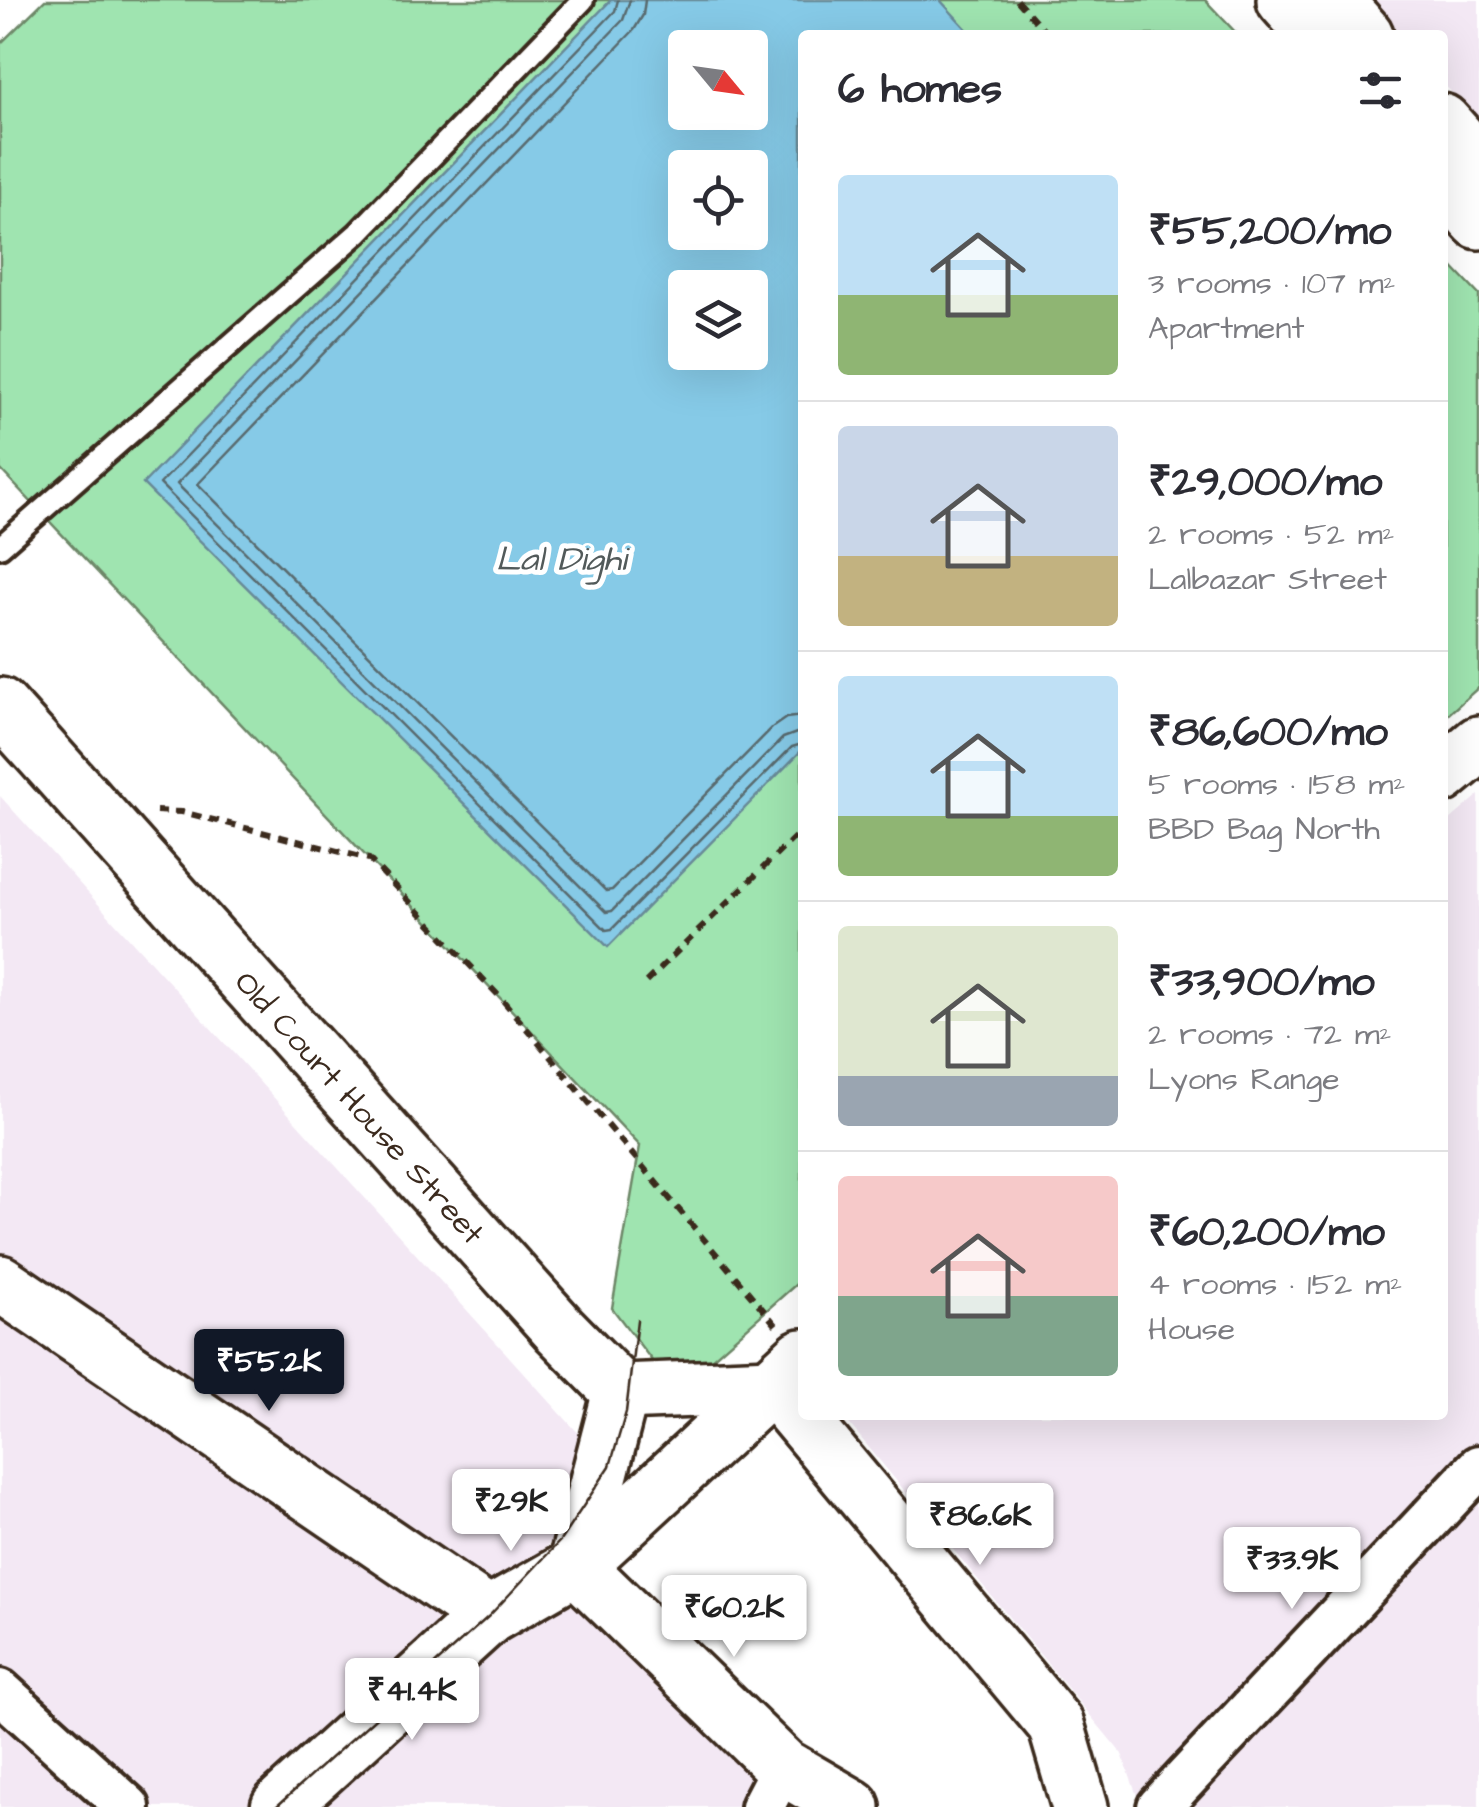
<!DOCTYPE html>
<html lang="en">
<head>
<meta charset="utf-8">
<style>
  body { margin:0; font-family:"Architects Daughter",sans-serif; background:#f7f7f7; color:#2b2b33; height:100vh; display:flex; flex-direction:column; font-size:38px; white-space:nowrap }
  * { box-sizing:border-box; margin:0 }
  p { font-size:32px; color:#7c7c81 }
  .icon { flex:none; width:55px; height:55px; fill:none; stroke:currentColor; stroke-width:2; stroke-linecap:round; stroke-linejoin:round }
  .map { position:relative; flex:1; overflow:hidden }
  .drawer { position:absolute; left:798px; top:30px; width:650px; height:1390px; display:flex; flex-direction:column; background:#fff; border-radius:10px; box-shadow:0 10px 40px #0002 }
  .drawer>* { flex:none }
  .needle { width:65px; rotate:119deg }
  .tools { position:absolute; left:668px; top:30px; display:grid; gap:20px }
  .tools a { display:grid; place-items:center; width:100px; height:100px; border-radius:10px; background:#fff; box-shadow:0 10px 40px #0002; font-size:50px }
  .price { position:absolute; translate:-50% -85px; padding:0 22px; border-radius:10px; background:#fff; color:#222; font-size:32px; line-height:65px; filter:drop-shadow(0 2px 5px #0008) }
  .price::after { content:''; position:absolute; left:50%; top:60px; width:30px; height:22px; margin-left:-15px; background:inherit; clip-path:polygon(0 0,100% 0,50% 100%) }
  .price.active { background:#111827; color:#fff }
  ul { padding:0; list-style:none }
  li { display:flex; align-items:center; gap:30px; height:250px; padding:0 40px }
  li+li { border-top:2px solid #e1e1e2 }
  li span { display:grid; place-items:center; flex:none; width:280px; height:200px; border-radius:10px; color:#555 }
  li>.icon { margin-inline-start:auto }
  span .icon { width:120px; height:120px; fill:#fffc; stroke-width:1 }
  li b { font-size:42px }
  h2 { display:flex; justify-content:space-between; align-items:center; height:120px; padding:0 40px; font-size:42px }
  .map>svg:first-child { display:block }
  .built { fill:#f3e8f4 }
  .green { fill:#9fe4b0; stroke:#6d8767; stroke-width:2.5; fill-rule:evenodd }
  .water { fill:#86cae7; stroke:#688a97; stroke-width:2.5; fill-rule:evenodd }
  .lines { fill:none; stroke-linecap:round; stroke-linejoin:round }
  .shore { stroke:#596a6e; stroke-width:2.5 }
  .lane-casing { stroke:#3b2a1e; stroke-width:28 }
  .street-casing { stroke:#3b2a1e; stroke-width:50 }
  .secondary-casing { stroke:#3b2a1e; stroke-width:62 }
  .path { stroke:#3b2a1e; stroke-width:6; stroke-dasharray:10 8; stroke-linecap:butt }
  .lane { stroke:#fff; stroke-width:20 }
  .street { stroke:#fff; stroke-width:42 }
  .secondary { stroke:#fff; stroke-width:55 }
  .tram { stroke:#3b2a1e; stroke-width:2.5 }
  .labels { text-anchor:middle; stroke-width:10; stroke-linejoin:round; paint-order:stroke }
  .street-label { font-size:32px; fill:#3b2a1e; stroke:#fff }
  .water-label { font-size:35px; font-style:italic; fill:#525a5a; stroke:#fff }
</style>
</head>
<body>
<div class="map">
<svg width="1479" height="1807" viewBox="0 0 1479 1807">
  <rect width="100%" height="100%" fill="#fff"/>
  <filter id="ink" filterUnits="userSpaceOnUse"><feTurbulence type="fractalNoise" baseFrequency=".01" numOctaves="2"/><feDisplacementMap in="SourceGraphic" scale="20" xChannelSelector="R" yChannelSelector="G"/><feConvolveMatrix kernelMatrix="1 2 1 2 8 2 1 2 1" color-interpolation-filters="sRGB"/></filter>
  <g filter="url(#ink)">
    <g class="built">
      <polygon points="1351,0 1479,0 1479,118 1443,84 1442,35 1389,35"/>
      <polygon points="1479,795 1479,1807 1141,1807 1122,1754 842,1415 1442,1415 1443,826"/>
      <polygon points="0,796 621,1480 253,1807 0,1807"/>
      <polygon points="559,1573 823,1807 302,1807"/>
    </g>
    <g class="green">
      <path d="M 45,0 L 1205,0 L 1238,35 L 802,35 L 802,1279 L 675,1391 L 612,1308 L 640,1146 L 0,469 L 0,44 ZM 685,48 L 750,48 L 750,112 L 685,112 ZM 685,168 L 750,168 L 750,232 L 685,232 ZM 685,288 L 750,288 L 750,352 L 685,352 Z"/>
      <polygon points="1442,256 1479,295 1479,687 1443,719"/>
    </g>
    <path class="water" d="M 611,0 L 940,0 L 972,35 L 802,35 L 802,750 L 608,947 L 143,484 ZM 685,48 L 750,48 L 750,112 L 685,112 ZM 685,168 L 750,168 L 750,232 L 685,232 ZM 685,288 L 750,288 L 750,352 L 685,352 Z"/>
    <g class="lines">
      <g class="shore">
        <polyline points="618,0 615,11 160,484 606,930 612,929 792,747 802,744"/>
        <polyline points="630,0 623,20 177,484 606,912 612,911 783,738 802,731"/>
        <polyline points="645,0 643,15 634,30 198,484 606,891 612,890 773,727 786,718 802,716"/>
      </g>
      <g class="lane-casing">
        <polyline id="lane" points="0,547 358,233 583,0"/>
      </g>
      <g class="street-casing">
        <g id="street">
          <polyline points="0,1691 128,1807"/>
          <polyline points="762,1807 783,1767"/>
          <polyline points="1159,1807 1479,1467"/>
        </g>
      </g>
      <g class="secondary-casing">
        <g id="secondary">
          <polyline points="1285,0 1316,35"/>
          <polyline points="1334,0 1365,35"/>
          <polyline points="1442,122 1479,163"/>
          <polyline points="1442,180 1479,221"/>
          <polyline points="0,706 559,1329 621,1392 773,1386 1056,1725 1080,1807"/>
          <polyline points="1442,775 1479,744"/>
          <polyline points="0,1283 489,1616"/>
          <polyline points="576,1566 783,1767 852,1807"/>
          <polyline points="576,1566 621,1392"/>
          <polyline points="279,1807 489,1616 576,1566 802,1357"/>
        </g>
      </g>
      <g class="path">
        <polyline points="1017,0 1048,35"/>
        <polyline points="156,811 182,812 369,859 500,997 776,1325"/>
        <polyline points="646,982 802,830"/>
      </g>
      <use href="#lane" class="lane"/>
      <use href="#street" class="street"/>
      <use href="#secondary" class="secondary"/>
      <polyline class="tram" points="276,1807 489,1616 560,1541 610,1466 626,1412 637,1320"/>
    </g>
  </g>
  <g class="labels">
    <g class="street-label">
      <text transform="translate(360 1107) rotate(48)" y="11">Old Court House Street</text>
    </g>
    <g class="water-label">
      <text x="561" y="570">Lal Dighi</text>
    </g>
  </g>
</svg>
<div class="tools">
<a><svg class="needle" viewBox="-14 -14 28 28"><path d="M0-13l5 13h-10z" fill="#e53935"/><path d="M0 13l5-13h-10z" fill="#7c7c81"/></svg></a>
<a><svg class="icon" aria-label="locate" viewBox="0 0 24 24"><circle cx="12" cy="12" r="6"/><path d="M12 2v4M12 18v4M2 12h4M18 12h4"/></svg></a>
<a><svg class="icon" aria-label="layers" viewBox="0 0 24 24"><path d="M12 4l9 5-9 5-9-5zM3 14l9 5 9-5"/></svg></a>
</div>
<b class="price active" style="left:269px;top:1414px">₹55.2K</b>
<b class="price" style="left:511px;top:1554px">₹29K</b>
<b class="price" style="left:980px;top:1568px">₹86.6K</b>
<b class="price" style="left:1292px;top:1612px">₹33.9K</b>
<b class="price" style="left:734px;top:1660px">₹60.2K</b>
<b class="price" style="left:412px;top:1743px">₹41.4K</b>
<section class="drawer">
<h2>6 homes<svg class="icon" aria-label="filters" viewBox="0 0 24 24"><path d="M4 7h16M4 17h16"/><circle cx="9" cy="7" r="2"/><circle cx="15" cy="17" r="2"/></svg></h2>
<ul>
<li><span style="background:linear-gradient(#bfe0f5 60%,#8fb573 0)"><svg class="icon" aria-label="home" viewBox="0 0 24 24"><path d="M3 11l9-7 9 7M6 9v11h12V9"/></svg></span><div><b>₹55,200/mo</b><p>3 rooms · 107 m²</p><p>Apartment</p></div></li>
<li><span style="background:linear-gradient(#c9d6e8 65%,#c2b280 0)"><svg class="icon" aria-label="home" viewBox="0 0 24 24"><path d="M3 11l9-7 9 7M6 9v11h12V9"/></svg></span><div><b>₹29,000/mo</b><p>2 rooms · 52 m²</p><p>Lalbazar Street</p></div></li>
<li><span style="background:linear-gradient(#bfe0f5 70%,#8fb573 0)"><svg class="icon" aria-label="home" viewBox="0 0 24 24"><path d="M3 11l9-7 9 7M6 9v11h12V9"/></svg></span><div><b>₹86,600/mo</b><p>5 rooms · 158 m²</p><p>BBD Bag North</p></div></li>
<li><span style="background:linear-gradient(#dfe7d0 75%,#9aa5b1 0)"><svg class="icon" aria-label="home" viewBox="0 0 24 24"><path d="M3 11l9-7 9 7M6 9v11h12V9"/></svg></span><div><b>₹33,900/mo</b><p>2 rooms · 72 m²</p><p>Lyons Range</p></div></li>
<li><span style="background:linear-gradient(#f6c9c9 60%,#7fa58c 0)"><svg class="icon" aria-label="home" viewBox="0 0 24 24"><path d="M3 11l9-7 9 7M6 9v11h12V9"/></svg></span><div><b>₹60,200/mo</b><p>4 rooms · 152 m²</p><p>House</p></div></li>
</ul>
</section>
</div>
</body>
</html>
